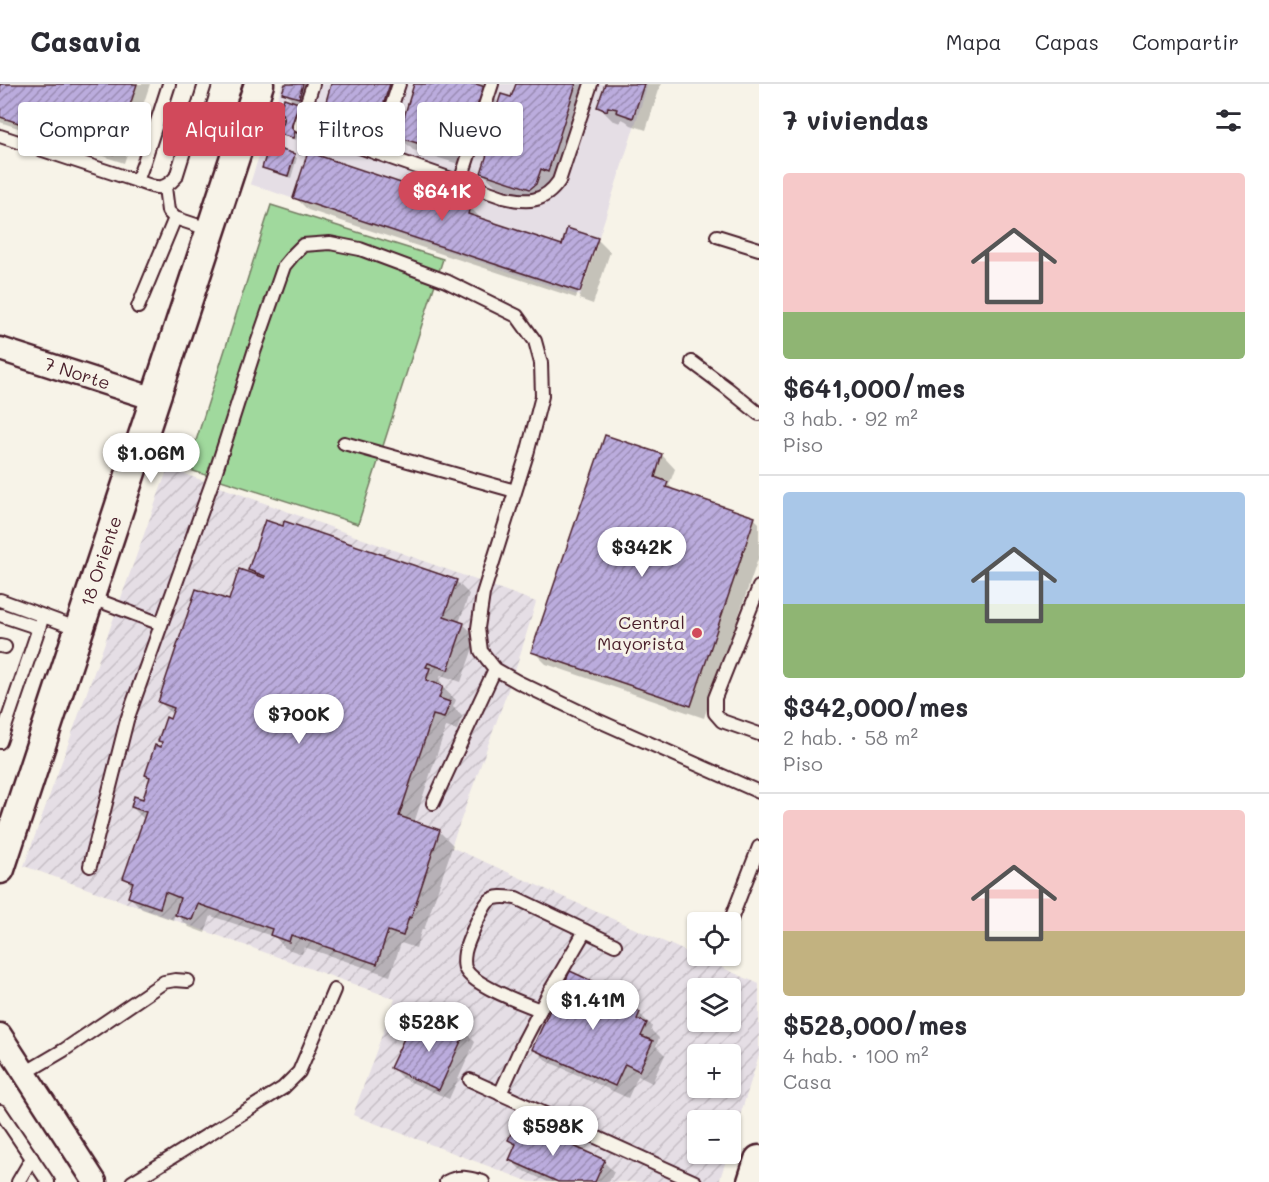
<!DOCTYPE html>
<html lang="es">
<head>
<meta charset="utf-8">
<style>
  body { margin:0; font-family:Mali,sans-serif; background:#f7f7f7; color:#2b2b33; height:100vh; display:flex; flex-direction:column; font-size:22px; white-space:nowrap }
  * { box-sizing:border-box; margin:0 }
  p { font-size:20px; color:#7c7c81 }
  .icon { flex:none; width:33px; height:33px; fill:none; stroke:currentColor; stroke-width:2; stroke-linecap:round; stroke-linejoin:round }
  .map { position:relative; flex:1; overflow:hidden }
  .panel { display:flex; flex-direction:column; background:#fff; width:510px }
  .panel>* { flex:none }
  .guide { position:absolute; left:18px; top:18px; width:570px; height:54px; display:flex; gap:12px }
  .fabs { position:absolute; left:687px; top:828px; display:grid; gap:12px }
  .fabs a { display:grid; place-items:center; width:54px; height:54px; border-radius:6px; background:#fff; box-shadow:0 2px 4px #0004; font-size:30px }
  .price { position:absolute; translate:-50% -51px; padding:0 14px; border-radius:21px; background:#fff; color:#222; font-size:20px; line-height:39px; filter:drop-shadow(0 2px 3px #0008) }
  .price::after { content:''; position:absolute; left:50%; top:36px; width:18px; height:14px; margin-left:-9px; background:inherit; clip-path:polygon(0 0,100% 0,50% 100%) }
  .price.selected { background:#d1495b; color:#fff }
  ul { padding:0; list-style:none }
  li { display:grid; align-content:center; gap:12px; height:318px; padding:0 24px }
  li+li { border-top:2px solid #e1e1e2 }
  li span { display:grid; place-items:center; height:186px; border-radius:6px; color:#555 }
  li>.icon { margin-inline-start:auto }
  span .icon { width:108px; height:108px; fill:#fffc; stroke-width:1 }
  li b { font-size:26px }
  h2 { display:flex; justify-content:space-between; align-items:center; height:72px; padding:0 24px; font-size:26px }
  .tag { padding:0 21px; border-radius:6px; background:#fff; box-shadow:0 2px 4px #0004; font-size:21px; line-height:54px }
  .tag.selected { background:#d1495b; color:#fff }
  header { display:flex; align-items:center; gap:36px; box-sizing:border-box; height:84px; padding:0 30px; background:#fff; border-bottom:2px solid #e1e1e2 }
  header strong { font-size:28px }
  nav { display:flex; gap:33px; margin-inline-start:auto; font-size:21px }
  main { display:flex; flex:1; min-height:0 }
  .map>svg:first-child { display:block }
  .built { fill:#e5dee5 }
  .industrial { fill:url(#industrial-furrows); fill-rule:evenodd }
  .pitch { fill:#a0d99d; stroke:#757c64; stroke-width:1.5 }
  .shadow { fill:#0003 }
  .building { fill:url(#building-hatch); stroke:#4a1f2b; stroke-width:1.5 }
  .lines { fill:none; stroke-linecap:round; stroke-linejoin:round }
  .service-casing { stroke:#4a1f2b; stroke-width:16 }
  .minor-casing { stroke:#4a1f2b; stroke-width:27 }
  .tertiary-casing { stroke:#4a1f2b; stroke-width:33 }
  .service { stroke:#f7f3e8; stroke-width:12 }
  .minor { stroke:#f7f3e8; stroke-width:22 }
  .tertiary { stroke:#f7f3e8; stroke-width:28 }
  .poi-dot { fill:#d1495b; stroke:#f7f3e8; stroke-width:2 }
  .labels { text-anchor:middle; stroke-width:6; stroke-linejoin:round; paint-order:stroke }
  .street-label { font-size:18px; fill:#4a1f2b; stroke:#f7f3e8 }
  .poi-label { font-size:18px; fill:#4a1f2b; stroke:#f7f3e8; text-anchor:end }
</style>
</head>
<body>
<header>
<strong>Casavia</strong>
<nav><a>Mapa</a><a>Capas</a><a>Compartir</a></nav>
</header>
<main>
<div class="map">
<svg width="759" height="1098" viewBox="0 0 759 1098">
  <defs>
    <pattern id="industrial-furrows" width="10" height="10" patternUnits="userSpaceOnUse" patternTransform="scale(1.5)"><rect width="10" height="10" fill="#e5dee5"/><path d="M-1 1l2-2M0 10L10 0M9 11l2-2" fill="none" stroke="#c6bec5"/></pattern>
    <pattern id="building-hatch" width="6" height="6" patternUnits="userSpaceOnUse" patternTransform="scale(1.5)"><rect width="6" height="6" fill="#bbacdd"/><path d="M-1 1l2-2M0 6l6-6M5 7l2-2" fill="none" stroke="#9a8bb3"/></pattern>
  </defs>
  <rect width="100%" height="100%" fill="#f7f3e8"/>
  <filter id="ink" filterUnits="userSpaceOnUse"><feTurbulence type="fractalNoise" baseFrequency=".0167" numOctaves="2"/><feDisplacementMap in="SourceGraphic" scale="12" xChannelSelector="R" yChannelSelector="G"/><feConvolveMatrix kernelMatrix="1 2 1 2 8 2 1 2 1" color-interpolation-filters="sRGB"/></filter>
  <g filter="url(#ink)">
    <polygon class="built" points="282,0 648,0 580,212 250,100"/>
    <path class="industrial" d="M 168,384 L 536,518 L 517,581 L 451,763 L 759,900 L 759,971 L 731,1061 L 730,1036 L 698,1036 L 698,1070 L 728,1070 L 719,1098 L 530,1098 L 353,1031 L 395,915 L 24,782 ZM 698,904 L 730,904 L 730,938 L 698,938 ZM 698,970 L 730,970 L 730,1004 L 698,1004 Z"/>
    <polygon class="pitch" points="271,121 443,175 358,440 187,385"/>
    <g class="shadow">
      <polygon points="0,0 150,0 124,79 0,38"/>
      <polygon points="286,0 316,0 306,25 296,56 278,50 275,48 295,19 284,8"/>
      <polygon points="333,0 401,0 398,8 403,13 388,57 385,59 382,60 361,54 353,45 337,40 324,27"/>
      <polygon points="416,0 492,0 489,9 497,17 489,42 477,38 486,47 481,65 471,62 465,82 413,66 400,53"/>
      <polygon points="517,0 593,0 554,98 544,117 496,102 482,88 492,60 488,56 512,15"/>
      <polygon points="606,0 661,0 646,46 631,41 626,37 622,35 620,39 612,36 599,23"/>
      <polygon points="294,71 297,74 291,94 267,86 264,83"/>
      <polygon points="295,113 470,123 483,137 563,163 597,155 610,168 593,220 579,215 597,161 594,161 576,214 308,126"/>
      <polygon points="606,353 662,371 675,385 669,401 676,408 754,434 759,439 759,472 704,634 546,580 533,567"/>
      <polygon points="249,486 456,497 469,510 459,539 463,540 477,553 461,598 441,591 439,596 442,599 441,602 456,616 453,623 462,632 457,646 446,643 414,739 440,748 453,761 424,846 422,845 416,864 401,859 390,892 304,863 302,870 285,864 275,853 211,832 205,849 189,843 175,829 173,836 142,825 129,812 133,802 125,794 145,736 132,723 144,717 151,695 147,690 162,664 163,660 159,656 173,631 160,618 230,518 256,493"/>
      <polygon points="628,915 641,928 640,930 652,942 651,946 659,954 656,962 665,971 652,999 638,992 628,1014 547,977 534,964"/>
      <polygon points="465,948 475,958 449,1015 402,994 392,984 425,956"/>
      <polygon points="510,1056 604,1078 614,1088 609,1098 548,1098 520,1085 510,1075 517,1062"/>
    </g>
    <g class="building">
      <polygon points="0,0 137,0 114,70 0,33"/>
      <polygon points="285,0 303,0 299,14 282,9"/>
      <polygon points="331,0 390,0 376,43 372,46 368,48 346,41 348,36 323,28"/>
      <polygon points="414,0 476,0 485,3 476,29 468,27 466,30 474,32 468,52 458,50 452,70 398,53"/>
      <polygon points="516,0 576,0 548,88 541,85 536,100 530,105 481,89 491,58 486,56 501,10 511,13"/>
      <polygon points="605,0 644,0 633,34 616,28 617,25 608,23 607,27 597,23"/>
      <polygon points="284,14 304,21 293,54 273,48"/>
      <polygon points="269,62 295,70 288,92 262,84"/>
      <polygon points="308,68 470,122 468,130 562,161 567,144 598,154 580,208 293,114"/>
      <polygon points="605,351 662,370 655,393 668,398 666,403 755,433 691,622 531,568"/>
      <polygon points="265,436 283,442 284,437 457,496 444,532 464,539 448,586 428,579 426,583 430,584 426,596 443,602 439,614 450,618 444,634 433,631 399,732 440,746 411,834 409,833 403,852 388,847 377,880 291,851 289,858 270,851 272,845 198,820 192,836 175,831 180,814 165,808 160,824 128,813 133,798 123,794 146,728 131,723 134,712 143,715 150,693 145,691 155,661 161,663 162,658 158,657 166,633 170,635 174,624 158,618 196,505 229,516 239,485 265,494 265,492 248,486"/>
      <polygon points="570,887 629,914 626,921 640,928 637,935 647,939 641,952 653,957 639,987 625,980 615,1002 532,965 556,913 558,914"/>
      <polygon points="434,932 466,946 439,1006 390,984 408,946 424,954"/>
      <polygon points="517,1037 605,1076 595,1098 558,1098 509,1076 516,1060 508,1056"/>
    </g>
    <g class="lines">
      <g class="service-casing">
        <g id="service">
          <path d="M 313,0 L 299,42 L 503,113 C 527,119 544,119 559,97 L 591,0"/>
          <polyline points="251,26 277,35"/>
          <polyline points="0,52 137,97 144,78 169,0"/>
          <polyline points="376,69 399,0"/>
          <path d="M 137,97 C 154,103 162,109 176,93 L 205,0"/>
          <polyline points="460,98 492,0"/>
          <polyline points="165,103 168,127 175,134 211,146"/>
          <polyline points="717,152 759,165"/>
          <polyline points="138,223 175,134"/>
          <polyline points="692,278 727,304 759,330"/>
          <polyline points="344,359 515,407"/>
          <polyline points="759,503 715,614 715,629 722,637 759,650"/>
          <polyline points="89,513 161,540"/>
          <polyline points="0,516 79,545"/>
          <polyline points="0,531 39,544"/>
          <polyline points="0,562 5,563"/>
          <polyline points="0,658 43,532"/>
          <polyline points="433,719 495,585"/>
          <polyline points="90,782 127,636 214,393 254,268 284,182 294,170 303,161 330,159 360,165 446,197 517,232 535,257 541,279 542,312 527,370 483,510 478,544 481,567 495,585 518,598 597,636 759,708"/>
          <polyline points="730,838 759,763"/>
          <path d="M 540,926 C 522,919 475,902 466,886 C 463,881 464,874 465,868 C 467,859 482,823 489,817 C 496,811 507,813 516,814 L 615,861"/>
          <polyline points="25,989 64,966 164,898 175,896 188,897"/>
          <polyline points="470,996 695,1098"/>
          <polyline points="500,1010 524,957 550,907 585,847"/>
          <polyline points="0,1027 48,1098"/>
          <polyline points="18,1098 32,1074"/>
          <polyline points="132,1098 283,1004 299,988 334,906"/>
          <path d="M 446,1098 C 459,1091 469,1094 483,1098"/>
        </g>
      </g>
      <g class="minor-casing">
        <g id="minor">
          <path id="s1" d="M 0,265 L 155,315"/>
          <polyline points="0,951 95,1098"/>
        </g>
      </g>
      <g class="tertiary-casing">
        <g id="tertiary">
          <path id="s2" d="M 0,785 L 259,0"/>
          <polyline points="752,1098 759,1076"/>
        </g>
      </g>
      <use href="#service" class="service"/>
      <use href="#minor" class="minor"/>
      <use href="#tertiary" class="tertiary"/>
    </g>
  </g>
  <circle class="poi-dot" cx="697" cy="549" r="6"/>
  <g class="labels">
    <g class="street-label">
      <text dy="6" stroke="none"><textPath href="#s1" startOffset="81">7 Norte</textPath></text>
      <text dy="6" stroke="none"><textPath href="#s2" startOffset="324">18 Oriente</textPath></text>
    </g>
    <g class="poi-label">
      <text x="685" y="545">Central<tspan x="685" dy="21">Mayorista</tspan></text>
    </g>
  </g>
</svg>
<div class="fabs">
<a><svg class="icon" aria-label="locate" viewBox="0 0 24 24"><circle cx="12" cy="12" r="6"/><path d="M12 2v4M12 18v4M2 12h4M18 12h4"/></svg></a>
<a><svg class="icon" aria-label="layers" viewBox="0 0 24 24"><path d="M12 4l9 5-9 5-9-5zM3 14l9 5 9-5"/></svg></a>
<a>+</a>
<a>−</a>
</div>
<b class="price selected" style="left:442px;top:138px">$641K</b>
<b class="price" style="left:151px;top:400px">$1.06M</b>
<b class="price" style="left:642px;top:494px">$342K</b>
<b class="price" style="left:299px;top:661px">$700K</b>
<b class="price" style="left:593px;top:947px">$1.41M</b>
<b class="price" style="left:429px;top:969px">$528K</b>
<b class="price" style="left:553px;top:1073px">$598K</b>
<div class="guide">
<a class="tag">Comprar</a>
<a class="tag selected">Alquilar</a>
<a class="tag">Filtros</a>
<a class="tag">Nuevo</a>
</div>
</div>
<section class="panel">
<h2>7 viviendas<svg class="icon" aria-label="filters" viewBox="0 0 24 24"><path d="M4 7h16M4 17h16"/><circle cx="9" cy="7" r="2"/><circle cx="15" cy="17" r="2"/></svg></h2>
<ul>
<li><span style="background:linear-gradient(#f6c9c9 75%,#8fb573 0)"><svg class="icon" aria-label="home" viewBox="0 0 24 24"><path d="M3 11l9-7 9 7M6 9v11h12V9"/></svg></span><div><b>$641,000/mes</b><p>3 hab. · 92 m²</p><p>Piso</p></div></li>
<li><span style="background:linear-gradient(#a9c7e8 60%,#8fb573 0)"><svg class="icon" aria-label="home" viewBox="0 0 24 24"><path d="M3 11l9-7 9 7M6 9v11h12V9"/></svg></span><div><b>$342,000/mes</b><p>2 hab. · 58 m²</p><p>Piso</p></div></li>
<li><span style="background:linear-gradient(#f6c9c9 65%,#c2b280 0)"><svg class="icon" aria-label="home" viewBox="0 0 24 24"><path d="M3 11l9-7 9 7M6 9v11h12V9"/></svg></span><div><b>$528,000/mes</b><p>4 hab. · 100 m²</p><p>Casa</p></div></li>
</ul>
</section>
</main>
</body>
</html>
